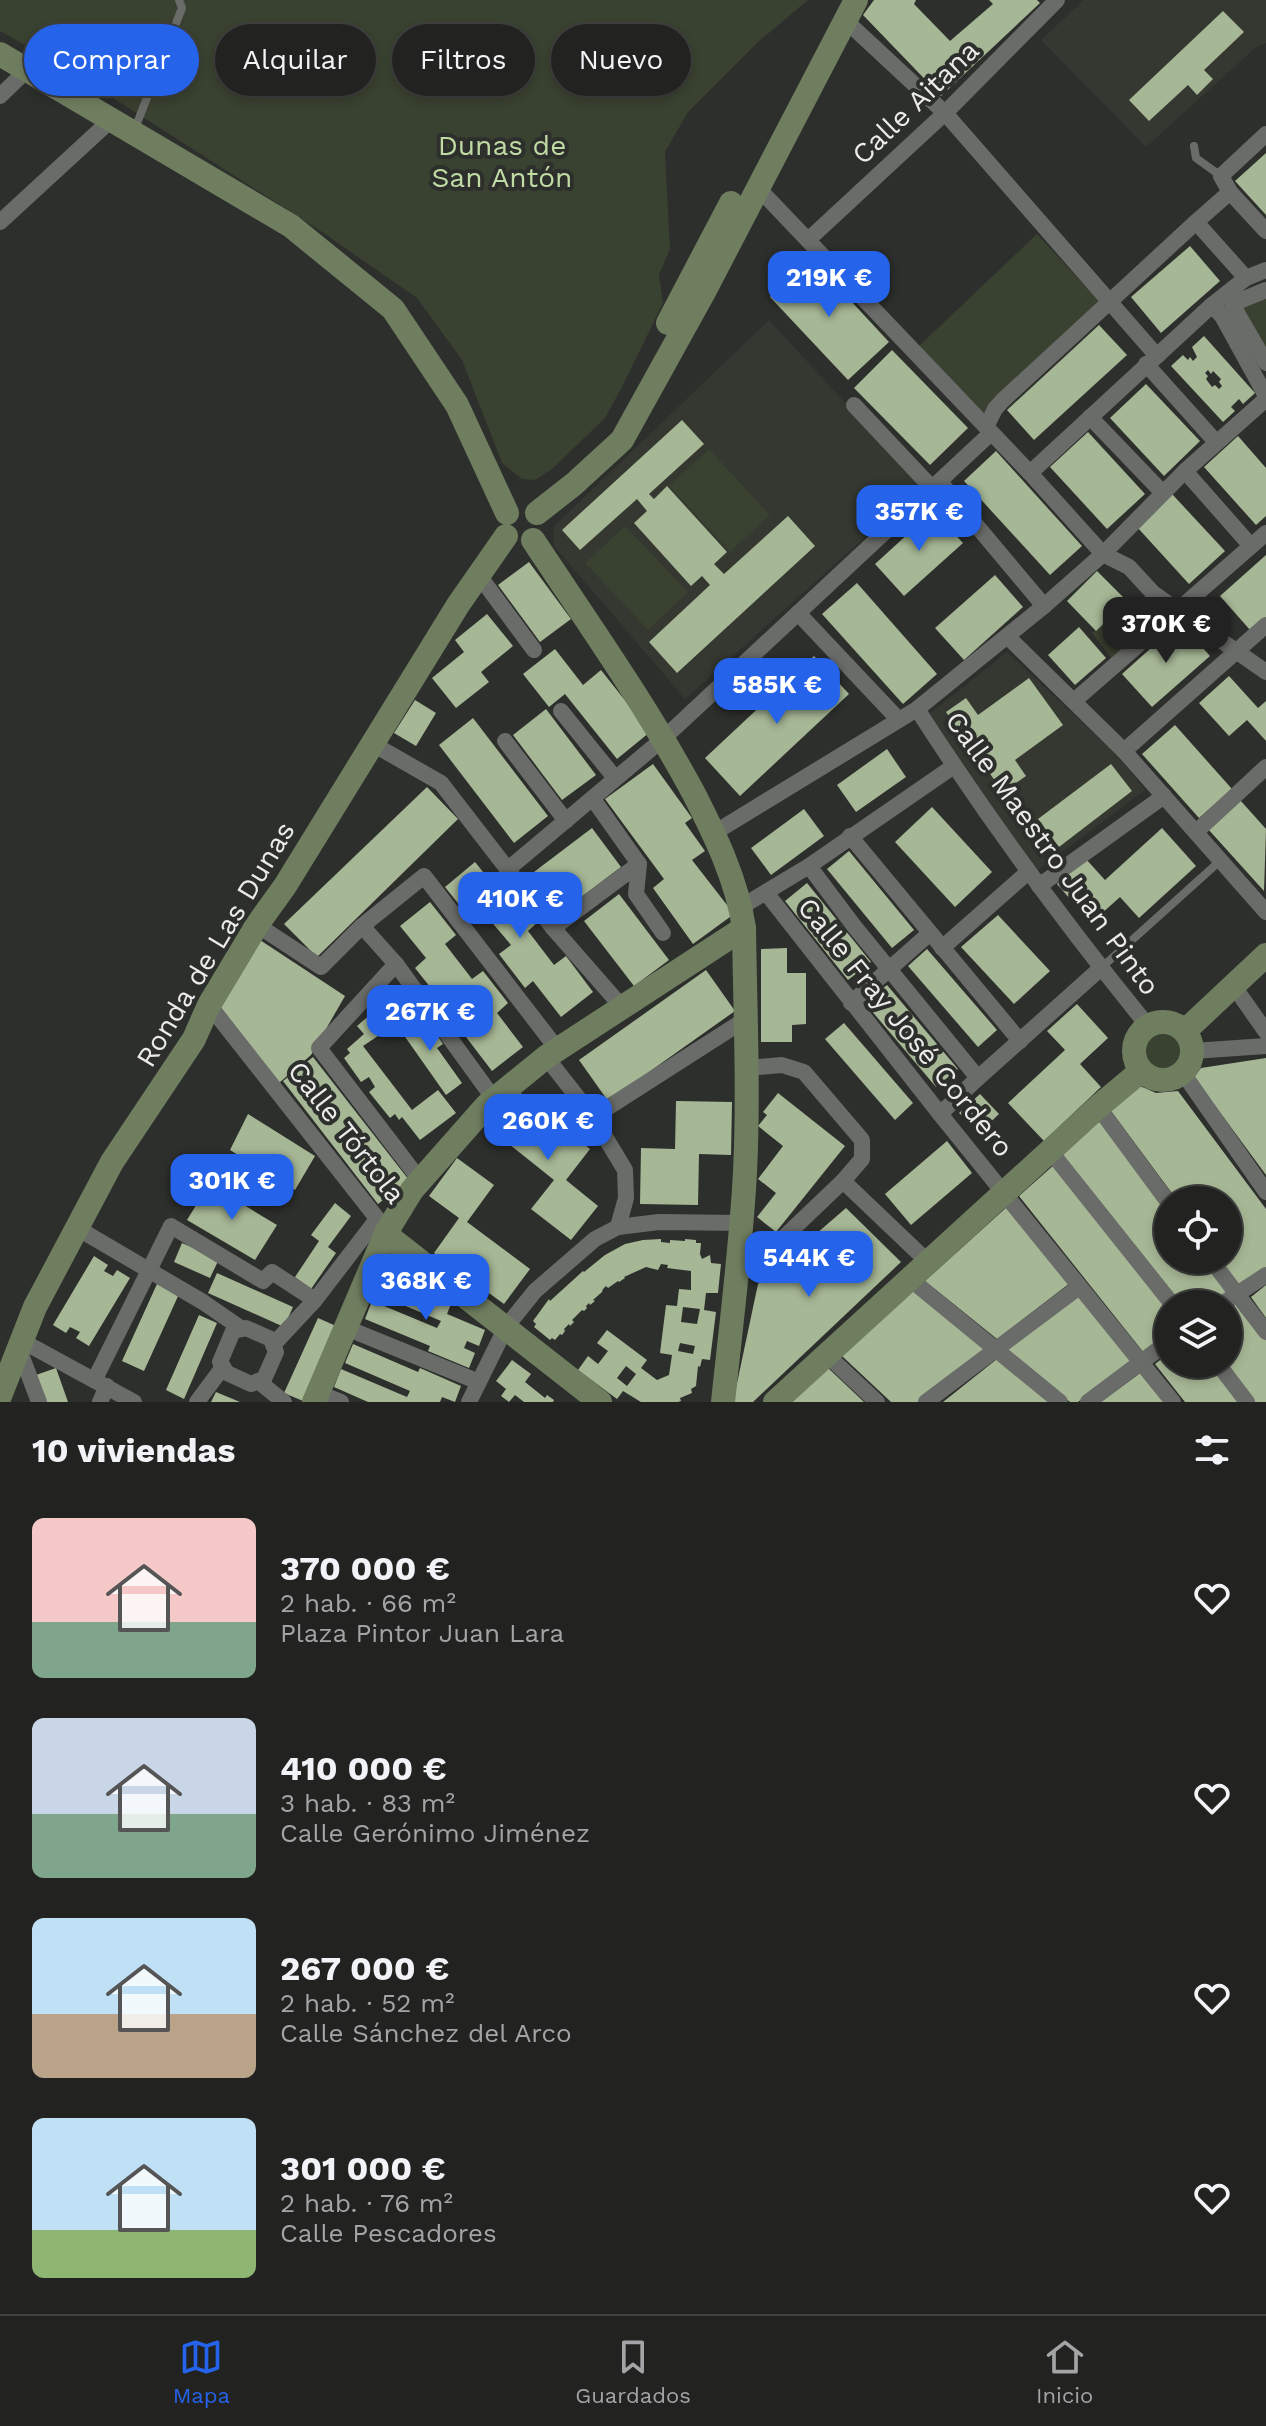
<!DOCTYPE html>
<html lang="es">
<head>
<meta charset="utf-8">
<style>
  body { margin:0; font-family:"Work Sans",sans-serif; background:#2a2b2a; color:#f1f3f6; height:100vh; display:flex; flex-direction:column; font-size:30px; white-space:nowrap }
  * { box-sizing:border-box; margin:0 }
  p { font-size:26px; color:#a2a4a5 }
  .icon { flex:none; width:44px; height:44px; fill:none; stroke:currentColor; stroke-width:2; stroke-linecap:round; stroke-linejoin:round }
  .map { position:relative; height:1402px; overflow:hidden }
  .panel { display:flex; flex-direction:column; background:#222321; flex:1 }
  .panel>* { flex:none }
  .banner { position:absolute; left:24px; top:24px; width:800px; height:72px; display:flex; gap:16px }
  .fabs { position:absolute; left:1154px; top:1186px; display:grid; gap:16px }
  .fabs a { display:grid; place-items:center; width:88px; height:88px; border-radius:50%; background:#222321; box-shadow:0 4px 12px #0003,0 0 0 2px #3f403f; font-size:40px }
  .price { position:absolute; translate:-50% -68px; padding:0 18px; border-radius:16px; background:#2563eb; color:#fff; font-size:26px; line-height:52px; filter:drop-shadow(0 2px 4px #0008) }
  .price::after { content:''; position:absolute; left:50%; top:48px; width:24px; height:18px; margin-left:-12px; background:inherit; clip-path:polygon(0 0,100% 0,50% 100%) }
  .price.active { background:#222; color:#fff }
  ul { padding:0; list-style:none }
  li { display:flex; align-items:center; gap:24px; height:200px; padding:0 32px }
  li span { display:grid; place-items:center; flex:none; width:224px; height:160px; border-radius:12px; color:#555 }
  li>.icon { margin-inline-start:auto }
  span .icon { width:96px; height:96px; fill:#fffc; stroke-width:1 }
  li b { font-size:34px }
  h2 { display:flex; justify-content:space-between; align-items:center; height:96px; padding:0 32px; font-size:34px }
  .chip { padding:0 28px; border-radius:36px; background:#222321; box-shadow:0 4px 12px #0003,0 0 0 2px #3f403f; font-size:28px; line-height:72px }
  .chip.active { background:#2563eb; color:#fff }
  .menu { display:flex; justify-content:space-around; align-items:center; height:112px; border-top:2px solid #3f403f; background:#222321; font-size:22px; color:#a2a4a5 }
  .menu a { display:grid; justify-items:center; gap:4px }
  .menu .active { color:#2563eb }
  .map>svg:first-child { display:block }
  .built { fill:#343830 }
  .green { fill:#394130 }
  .building { fill:#a6b795; fill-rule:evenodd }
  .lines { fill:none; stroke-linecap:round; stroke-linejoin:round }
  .lane { stroke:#6a6c69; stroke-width:8 }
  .street { stroke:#6a6c69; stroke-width:16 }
  .secondary { stroke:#707e60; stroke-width:24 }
  .labels { text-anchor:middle; stroke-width:8; stroke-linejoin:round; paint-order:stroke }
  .street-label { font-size:28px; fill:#ebecea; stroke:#2d2f2c }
  .park-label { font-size:28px; fill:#bfdaa2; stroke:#2d2f2c }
</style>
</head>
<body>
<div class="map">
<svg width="1266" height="1402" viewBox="0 0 1266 1402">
  <rect width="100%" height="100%" fill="#2d2f2c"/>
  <g class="built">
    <polygon points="1084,0 1266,0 1266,43 1255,48 1146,147 1041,40"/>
    <polygon points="769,320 922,486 685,699 554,546 554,526"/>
    <polygon points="1007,652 1117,755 1145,790 1038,870 923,719"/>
  </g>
  <g class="green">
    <polygon points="0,0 808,0 758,42 688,112 665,152 670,249 659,275 663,303 623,385 605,418 552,469 535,480 522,479 502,463 462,360 417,298 322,232 96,87 42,43 23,44 0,31"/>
    <polygon points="1037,234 1100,302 982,414 919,346"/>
    <polygon points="1266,294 1266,357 1239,305"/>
    <polygon points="709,449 770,515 730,552 669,486"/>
    <polygon points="625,526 688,592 648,630 585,563"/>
    <polygon points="1128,603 1157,639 1120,669 1092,633"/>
    <circle cx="1163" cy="1050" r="21"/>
  </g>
  <g class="building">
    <polygon points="874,0 916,0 914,4 950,41 993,4 989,0 1037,0 1040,3 941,96 863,15"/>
    <polygon points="1223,11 1244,32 1204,70 1213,79 1197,95 1188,85 1149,121 1129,100"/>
    <polygon points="1266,153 1266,215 1235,181"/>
    <polygon points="1190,246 1220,281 1161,333 1131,297"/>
    <polygon points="811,258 889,342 848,380 770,297"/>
    <polygon points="1099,325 1127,355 1034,440 1007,410"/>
    <path d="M 1204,336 L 1255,393 L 1243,404 L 1239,399 L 1231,407 L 1235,411 L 1223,422 L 1171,366 L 1183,355 L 1188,360 L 1190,357 L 1193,361 L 1197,357 L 1192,347 ZM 1208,370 L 1211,374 L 1213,371 L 1221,379 L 1219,382 L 1222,386 L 1219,389 L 1215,385 L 1212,387 L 1206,379 L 1208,376 L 1205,373 Z"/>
    <polygon points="892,350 968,428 930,465 854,388"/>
    <polygon points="1146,384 1200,441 1164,476 1110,418"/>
    <polygon points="682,420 704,444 649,494 654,499 667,486 727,552 714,564 724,574 788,516 815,546 677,673 649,642 710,585 702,576 691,586 634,523 647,511 637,499 580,550 562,530"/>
    <polygon points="1088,432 1145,494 1107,529 1050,467"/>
    <polygon points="1238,436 1266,468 1266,516 1256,525 1204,467"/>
    <polygon points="996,451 1082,546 1050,575 964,481"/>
    <polygon points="1172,494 1225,551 1189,584 1137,527"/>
    <polygon points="933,511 963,543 904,596 875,564"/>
    <polygon points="1266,555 1266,617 1251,631 1220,596"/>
    <polygon points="529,562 571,619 540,642 498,585"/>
    <polygon points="1097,571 1127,601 1096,631 1067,601"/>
    <polygon points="995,575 1023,607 964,660 935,628"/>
    <polygon points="857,583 937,674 903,704 822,614"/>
    <polygon points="487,614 513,646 481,672 489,682 456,708 432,678 464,652 455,640"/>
    <polygon points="1180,622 1210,656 1152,707 1122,674"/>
    <polygon points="1079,627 1106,658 1075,685 1048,655"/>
    <polygon points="555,649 583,685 601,670 650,732 617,759 565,694 549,707 523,674"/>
    <polygon points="814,656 849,694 740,796 705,758"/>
    <polygon points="1229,676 1258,708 1266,701 1266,741 1247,720 1229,736 1199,703"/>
    <polygon points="1029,678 1063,725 1015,760 1026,776 1003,792 946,712 966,698 978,715"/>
    <polygon points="415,700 436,713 416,746 394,733"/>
    <polygon points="546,709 596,775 562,800 513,735"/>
    <polygon points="473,718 548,816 514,843 439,745"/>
    <polygon points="1175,725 1232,789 1199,818 1142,754"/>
    <polygon points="887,749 906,777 856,812 837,785"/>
    <polygon points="653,764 692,818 685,823 705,851 692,860 734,914 693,944 653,888 664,879 605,799"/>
    <polygon points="1111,764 1132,791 1059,847 1038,819"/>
    <polygon points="427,787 458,819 317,957 284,924"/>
    <polygon points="1240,800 1266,829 1264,891 1208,829"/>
    <polygon points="932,807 992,872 955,907 895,842"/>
    <polygon points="804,809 824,836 771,875 751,848"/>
    <polygon points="592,828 621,867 560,913 530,875"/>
    <polygon points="1162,828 1196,866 1139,918 1120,897 1091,923 1057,884 1085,858 1105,880"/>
    <polygon points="849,851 914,930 892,948 827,869"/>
    <polygon points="475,862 504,898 513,889 539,921 528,931 554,965 566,956 593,992 561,1017 533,981 525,988 499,954 511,945 484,913 473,922 445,887"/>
    <polygon points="807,883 871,962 848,980 785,901"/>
    <polygon points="619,894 669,960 634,986 584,921"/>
    <polygon points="430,902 456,935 445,944 472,979 483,971 508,1003 497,1013 523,1047 492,1071 466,1037 479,1027 453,994 442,1002 415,968 426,958 400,926"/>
    <polygon points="998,915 1050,971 1014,1004 961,947"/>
    <polygon points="260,940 345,996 311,1055 279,1083 219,1005"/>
    <polygon points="787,948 787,973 806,973 806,1024 792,1025 792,1042 761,1042 761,949"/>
    <polygon points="927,949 997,1030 978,1047 908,966"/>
    <polygon points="706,970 735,1011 608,1101 579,1060"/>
    <polygon points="887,985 958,1069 936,1087 865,1003"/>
    <polygon points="1077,1004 1108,1038 1080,1064 1101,1087 1044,1141 1008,1103 1065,1050 1047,1031"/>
    <polygon points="378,1008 385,1017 389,1013 396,1024 363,1046 412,1110 438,1090 456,1113 420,1140 402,1117 399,1120 395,1114 390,1118 369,1092 375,1087 369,1077 361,1082 344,1058 350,1053 347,1049 364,1034 357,1026"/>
    <polygon points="409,1016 416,1026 426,1019 443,1044 437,1048 462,1083 446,1095 396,1024"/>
    <polygon points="844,1023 913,1103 895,1120 825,1039"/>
    <polygon points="313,1057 409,1180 378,1204 283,1081"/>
    <polygon points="1266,1058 1266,1175 1194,1077 1201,1068"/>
    <polygon points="1140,1086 1156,1093 1178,1091 1266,1209 1266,1268 1240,1286 1221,1260 1228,1260 1228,1200 1177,1200 1111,1111"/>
    <polygon points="519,1092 590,1149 566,1180 598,1206 571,1240 531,1209 554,1180 490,1129"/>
    <polygon points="778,1093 845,1146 776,1232 757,1217 776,1193 758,1179 783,1146 758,1126 767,1115 763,1112"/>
    <polygon points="980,1094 999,1114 979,1133 959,1113"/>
    <polygon points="676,1101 732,1102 731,1155 699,1154 698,1205 640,1204 641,1148 675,1149"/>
    <polygon points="248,1114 315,1156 295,1190 230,1150"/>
    <polygon points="1101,1120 1168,1210 1168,1260 1204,1260 1229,1294 1214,1304 1182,1304 1063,1155"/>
    <polygon points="947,1141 972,1173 911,1225 885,1194"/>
    <polygon points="457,1158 494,1185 467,1222 530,1269 504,1304 434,1253 459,1218 429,1196"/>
    <polygon points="1055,1164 1168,1308 1168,1336 1144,1353 1019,1196"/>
    <polygon points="209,1184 277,1225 255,1260 187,1220"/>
    <polygon points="335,1203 351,1216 328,1247 336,1253 311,1289 295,1277 319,1241 311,1235"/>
    <polygon points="1008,1206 1070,1283 997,1339 925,1281"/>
    <polygon points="846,1208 901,1262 753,1402 733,1402 758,1284"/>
    <path d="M 661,1239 L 661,1242 L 670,1243 L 670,1240 L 685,1241 L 685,1239 L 696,1240 L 696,1243 L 701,1243 L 700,1254 L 702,1259 L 710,1255 L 711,1263 L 721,1264 L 718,1293 L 706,1293 L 704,1310 L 716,1312 L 710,1360 L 702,1359 L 700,1367 L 698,1366 L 696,1386 L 691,1389 L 692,1393 L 680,1398 L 681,1401 L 678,1402 L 641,1402 L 623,1391 L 617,1399 L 578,1370 L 588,1356 L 598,1364 L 608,1351 L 597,1343 L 607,1330 L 647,1360 L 641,1368 L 657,1380 L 669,1375 L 672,1355 L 660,1353 L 666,1305 L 677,1306 L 679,1289 L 691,1290 L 691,1271 L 667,1268 L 668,1265 L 661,1264 L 658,1270 L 646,1267 L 624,1277 L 625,1278 L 619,1282 L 618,1281 L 608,1288 L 606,1286 L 603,1289 L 602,1292 L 593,1300 L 595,1301 L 590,1305 L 589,1303 L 586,1306 L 587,1308 L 584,1311 L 582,1310 L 572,1320 L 574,1322 L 570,1326 L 569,1324 L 564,1329 L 565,1331 L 562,1335 L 560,1334 L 555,1340 L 552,1338 L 550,1340 L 534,1327 L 536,1324 L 533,1321 L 549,1299 L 550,1301 L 583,1271 L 584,1272 L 605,1255 L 625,1244 L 643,1240 ZM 683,1307 L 700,1309 L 697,1324 L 681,1322 ZM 680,1343 L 695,1346 L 693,1354 L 678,1351 ZM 626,1366 L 636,1374 L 627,1386 L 617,1378 Z"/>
    <polygon points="182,1243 219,1259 210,1278 174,1262"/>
    <polygon points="94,1256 108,1265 104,1271 113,1276 117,1270 130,1278 89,1346 76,1338 80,1332 70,1327 66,1333 53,1325"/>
    <polygon points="217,1273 293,1307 284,1327 208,1293"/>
    <polygon points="382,1276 451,1304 447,1314 485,1330 479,1346 467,1341 464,1348 475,1353 469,1368 428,1351 430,1346 365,1319 372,1301 437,1328 441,1321 375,1293"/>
    <polygon points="157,1284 179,1294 144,1371 122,1361"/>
    <polygon points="1266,1285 1266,1318 1251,1297"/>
    <polygon points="913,1291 985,1350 919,1402 891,1402 842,1356"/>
    <polygon points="1079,1295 1134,1361 1078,1402 1070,1402 1007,1350"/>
    <polygon points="1237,1303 1266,1340 1266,1402 1254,1402 1228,1364 1228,1310"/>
    <polygon points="199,1315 217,1323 184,1399 166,1390"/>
    <polygon points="318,1318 336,1326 303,1401 284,1393"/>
    <polygon points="353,1344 418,1372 420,1368 461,1386 455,1402 442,1397 440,1402 368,1402 334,1387 341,1369 407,1397 410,1391 345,1363"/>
    <polygon points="1168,1354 1168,1364 1210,1364 1240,1402 1185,1402 1155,1364"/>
    <polygon points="997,1359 1051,1402 943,1402"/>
    <polygon points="512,1360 531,1374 525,1382 545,1398 547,1395 554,1400 553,1402 524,1402 515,1395 509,1402 501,1396 506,1389 496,1381"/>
    <polygon points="827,1367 864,1402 792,1402"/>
    <polygon points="56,1368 68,1402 46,1402 36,1375"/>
    <polygon points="1143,1371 1167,1402 1101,1402"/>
    <polygon points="216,1392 240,1402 211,1402"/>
  </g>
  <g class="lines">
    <g class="lane">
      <polyline points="134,131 182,8 179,0"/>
      <polyline points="1194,146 1196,158 1221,176"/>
      <polyline points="1101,968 1221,860"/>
    </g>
    <g class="street">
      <polyline points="845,20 945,113 1157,356"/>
      <polyline points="0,96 27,70"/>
      <polyline points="758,188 1030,473 1103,554 1129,567 1153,593 1266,672"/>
      <polyline points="1230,192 1221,176 1266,134"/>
      <polyline points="0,222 112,119"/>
      <polyline points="808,240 945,113 1057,0"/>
      <polyline points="1246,278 1196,222 1230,192 1266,231"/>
      <polyline points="1266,290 1232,304 1266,363"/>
      <polyline points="1212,305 1222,316 1266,396"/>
      <polyline points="1146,364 1216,442"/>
      <polyline points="854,405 932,488"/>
      <polyline points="1090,417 1162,492"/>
      <polyline points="986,427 995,409 1002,401 1196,222"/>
      <polyline points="1185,471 1251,546"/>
      <polyline points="1030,473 1212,305 1246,278 1266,270"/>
      <polyline points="940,482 1044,606"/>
      <polyline points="478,574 534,650"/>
      <polyline points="798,613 898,719"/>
      <polyline points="1008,637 1124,751 1266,912"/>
      <polyline points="1074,701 1266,533"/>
      <path d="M 917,709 C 988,819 1065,924 1148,1026"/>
      <polyline points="561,711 615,778"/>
      <polyline points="505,741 566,821"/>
      <polyline points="371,743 441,783 553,928 622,1007"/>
      <polyline points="1124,751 1266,625"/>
      <polyline points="593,799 639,864 636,894 663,933"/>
      <polyline points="1196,832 1266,767"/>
      <polyline points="714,833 917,709 1044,606 1103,554 1185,471 1266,399"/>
      <polyline points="850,836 1020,1041"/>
      <polyline points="809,866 854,926 978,1078"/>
      <polyline points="507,870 664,738 991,433"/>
      <polyline points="1039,886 1164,796"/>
      <polyline points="767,894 940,1114 1173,1402"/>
      <polyline points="741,907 809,866 954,766"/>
      <polyline points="257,925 321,967 362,926 424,876 558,1050"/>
      <polyline points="362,926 396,964"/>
      <polyline points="553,928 639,864"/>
      <polyline points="942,948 1028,872"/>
      <polyline points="1233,985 1266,1032"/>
      <polyline points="851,1003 930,933"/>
      <polyline points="209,1005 387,1231"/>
      <polyline points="1193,1051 1266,1046"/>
      <polyline points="546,1057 593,1117 625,1170 626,1198 618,1227"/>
      <polyline points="1183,1073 1266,1192"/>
      <polyline points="1098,1107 1168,1202"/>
      <polyline points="940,1114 978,1078 1101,968"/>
      <polyline points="593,1117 746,1019"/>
      <polyline points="1051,1152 1172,1304"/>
      <polyline points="420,1180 319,1048 396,964 494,1099"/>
      <polyline points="843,1181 928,1262"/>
      <polyline points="77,1228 203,1302 242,1329"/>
      <polyline points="1211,1260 1266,1332"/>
      <polyline points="737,1275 756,1264 843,1181 862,1159 862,1140 804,1072 782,1065 748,1068"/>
      <polyline points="910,1279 1060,1402"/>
      <polyline points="1222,1304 1266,1275"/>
      <polyline points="344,1327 479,1382"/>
      <polygon points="246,1328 271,1339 276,1352 264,1379 251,1384 227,1373 220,1362 233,1331"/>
      <polyline points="22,1341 134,1402"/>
      <polyline points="273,1345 315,1300 377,1219"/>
      <polyline points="19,1349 39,1402"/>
      <polyline points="827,1355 877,1402"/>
      <polyline points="1218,1364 1247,1402"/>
      <polyline points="95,1379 171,1226 263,1281 272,1272 315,1300"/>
      <polyline points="258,1381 284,1402"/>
      <polyline points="318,1393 341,1402"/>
      <polyline points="100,1402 107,1386"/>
      <polyline points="197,1402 223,1367"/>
      <polyline points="469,1402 506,1327 535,1291 595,1239 618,1227 659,1222 742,1223"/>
      <polyline points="926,1402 1079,1287"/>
      <polyline points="1088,1402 1168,1342"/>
    </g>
    <g class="secondary">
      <polyline points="0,54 291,226 393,309 457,405 507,513"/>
      <polyline points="668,323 731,203"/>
      <polyline points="537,513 574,484 622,440 704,292 856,0"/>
      <path d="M 533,540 C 588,623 646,705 693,792 C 715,835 737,880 744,928 C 745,1009 749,1090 745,1172 C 741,1249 731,1325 723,1402"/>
      <circle cx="1163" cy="1051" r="29"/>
      <polyline points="1185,1031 1266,955"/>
      <polyline points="387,1231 393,1240 600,1402"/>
      <polyline points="0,1396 35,1307 112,1162 194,1039 209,1005 257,925 285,886 458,605 506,536"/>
      <polyline points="314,1402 387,1231 412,1190 487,1105 546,1057 744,928"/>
      <polyline points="775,1402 1098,1107 1141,1071"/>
    </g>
  </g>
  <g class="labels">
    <g class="street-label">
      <text transform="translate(915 102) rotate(-44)" y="10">Calle Aitana</text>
      <text transform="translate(1053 853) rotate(54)" y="10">Calle Maestro Juan Pinto</text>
      <text transform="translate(215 944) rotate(-59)" y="10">Ronda de Las Dunas</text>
      <text transform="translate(906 1027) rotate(51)" y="10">Calle Fray José Cordero</text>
      <text transform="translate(347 1132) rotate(52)" y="10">Calle Tórtola</text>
    </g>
    <g class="park-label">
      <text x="502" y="155">Dunas de<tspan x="502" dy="32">San Antón</tspan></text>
    </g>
  </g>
</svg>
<div class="fabs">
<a><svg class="icon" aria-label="locate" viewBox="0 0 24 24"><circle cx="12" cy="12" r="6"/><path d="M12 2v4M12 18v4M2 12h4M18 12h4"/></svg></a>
<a><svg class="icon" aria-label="layers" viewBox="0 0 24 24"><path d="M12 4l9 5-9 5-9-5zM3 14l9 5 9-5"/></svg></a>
</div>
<b class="price" style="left:829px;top:319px">219K €</b>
<b class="price" style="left:919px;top:553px">357K €</b>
<b class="price active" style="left:1166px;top:665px">370K €</b>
<b class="price" style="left:777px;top:726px">585K €</b>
<b class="price" style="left:520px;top:940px">410K €</b>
<b class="price" style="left:430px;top:1053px">267K €</b>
<b class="price" style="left:548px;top:1162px">260K €</b>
<b class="price" style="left:232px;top:1222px">301K €</b>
<b class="price" style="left:809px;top:1299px">544K €</b>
<b class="price" style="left:426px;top:1322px">368K €</b>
<div class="banner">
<a class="chip active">Comprar</a>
<a class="chip">Alquilar</a>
<a class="chip">Filtros</a>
<a class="chip">Nuevo</a>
</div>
</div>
<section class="panel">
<h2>10 viviendas<svg class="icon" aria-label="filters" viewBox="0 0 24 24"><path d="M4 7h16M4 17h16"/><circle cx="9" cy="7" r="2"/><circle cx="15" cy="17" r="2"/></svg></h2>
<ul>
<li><span style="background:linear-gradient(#f6c9c9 65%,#7fa58c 0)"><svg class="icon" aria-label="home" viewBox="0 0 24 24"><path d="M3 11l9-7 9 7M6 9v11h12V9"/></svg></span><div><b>370 000 €</b><p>2 hab. · 66 m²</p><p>Plaza Pintor Juan Lara</p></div><svg class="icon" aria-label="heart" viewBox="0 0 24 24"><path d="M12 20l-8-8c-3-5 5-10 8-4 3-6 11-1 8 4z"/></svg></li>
<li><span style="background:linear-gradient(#c9d6e8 60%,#7fa58c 0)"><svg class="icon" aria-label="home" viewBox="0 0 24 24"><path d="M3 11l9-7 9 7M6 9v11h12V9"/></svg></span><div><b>410 000 €</b><p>3 hab. · 83 m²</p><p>Calle Gerónimo Jiménez</p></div><svg class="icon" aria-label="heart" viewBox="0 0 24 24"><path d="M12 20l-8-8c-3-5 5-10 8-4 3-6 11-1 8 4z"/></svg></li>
<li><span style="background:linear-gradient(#bfe0f5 60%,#b9a48a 0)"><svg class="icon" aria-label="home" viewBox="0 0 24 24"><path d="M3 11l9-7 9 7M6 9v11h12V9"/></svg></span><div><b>267 000 €</b><p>2 hab. · 52 m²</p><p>Calle Sánchez del Arco</p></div><svg class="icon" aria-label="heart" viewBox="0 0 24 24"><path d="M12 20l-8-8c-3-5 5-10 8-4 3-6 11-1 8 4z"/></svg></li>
<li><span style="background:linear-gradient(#bfe0f5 70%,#8fb573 0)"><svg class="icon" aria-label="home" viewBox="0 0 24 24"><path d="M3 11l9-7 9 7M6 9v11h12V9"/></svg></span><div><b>301 000 €</b><p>2 hab. · 76 m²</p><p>Calle Pescadores</p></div><svg class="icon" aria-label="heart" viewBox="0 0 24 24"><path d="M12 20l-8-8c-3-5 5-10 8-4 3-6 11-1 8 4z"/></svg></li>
</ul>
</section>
<nav class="menu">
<a class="active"><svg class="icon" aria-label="map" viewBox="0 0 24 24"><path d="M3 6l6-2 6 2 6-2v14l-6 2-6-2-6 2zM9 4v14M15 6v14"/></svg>Mapa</a>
<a><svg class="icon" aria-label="saved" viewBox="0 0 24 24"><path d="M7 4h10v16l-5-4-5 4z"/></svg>Guardados</a>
<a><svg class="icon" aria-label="home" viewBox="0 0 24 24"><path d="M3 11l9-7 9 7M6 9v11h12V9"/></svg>Inicio</a>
</nav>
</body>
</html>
